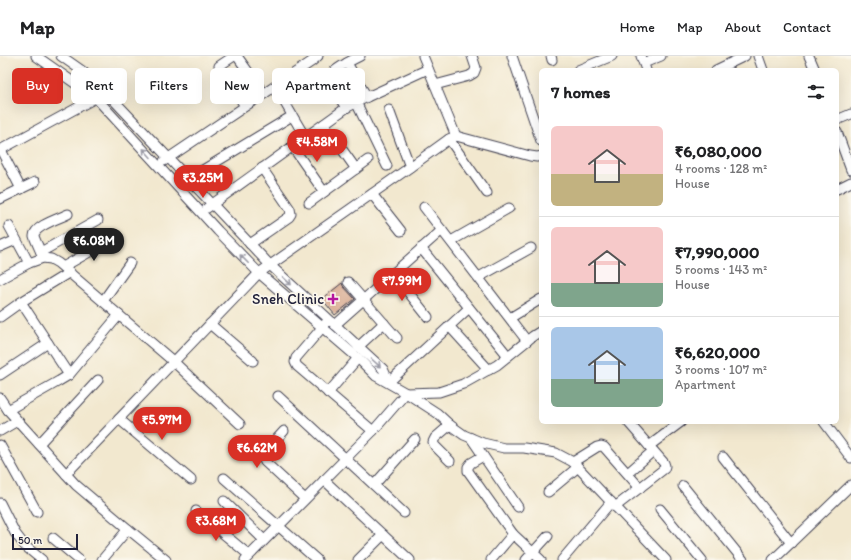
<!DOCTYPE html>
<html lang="en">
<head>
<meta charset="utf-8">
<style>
  body { margin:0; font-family:Itim,sans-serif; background:#f2f2f2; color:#202124; height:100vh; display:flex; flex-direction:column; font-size:15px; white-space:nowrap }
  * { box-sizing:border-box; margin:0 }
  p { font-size:13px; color:#757577 }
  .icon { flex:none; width:22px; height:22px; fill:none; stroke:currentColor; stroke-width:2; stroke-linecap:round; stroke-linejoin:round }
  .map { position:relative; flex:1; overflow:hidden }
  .side { position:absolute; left:539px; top:12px; width:300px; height:356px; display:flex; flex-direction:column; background:#fff; border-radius:6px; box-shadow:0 4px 16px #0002 }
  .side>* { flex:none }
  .guide { position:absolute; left:12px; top:12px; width:380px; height:36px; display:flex; gap:8px }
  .scale { position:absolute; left:12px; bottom:10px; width:66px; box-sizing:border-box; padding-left:4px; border:2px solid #22223b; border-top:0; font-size:11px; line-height:14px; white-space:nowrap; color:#22223b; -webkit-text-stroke:3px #fbf7ec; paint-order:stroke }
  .price { position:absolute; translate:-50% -34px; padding:0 9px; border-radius:14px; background:#d93025; color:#fff; font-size:13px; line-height:26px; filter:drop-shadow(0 1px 2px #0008) }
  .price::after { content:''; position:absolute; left:50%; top:24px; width:12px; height:9px; margin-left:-6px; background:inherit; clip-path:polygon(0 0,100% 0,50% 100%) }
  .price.on { background:#222; color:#fff }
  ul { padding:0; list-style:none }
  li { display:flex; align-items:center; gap:12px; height:100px; padding:0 12px }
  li+li { border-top:1px solid #e0e0e0 }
  li span { display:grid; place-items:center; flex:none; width:112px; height:80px; border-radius:6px; color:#555 }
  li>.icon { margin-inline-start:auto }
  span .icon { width:48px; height:48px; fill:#fffc; stroke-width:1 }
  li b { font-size:17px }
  h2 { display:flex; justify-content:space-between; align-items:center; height:48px; padding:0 12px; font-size:17px }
  .pill { padding:0 14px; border-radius:6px; background:#fff; box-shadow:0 4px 16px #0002; font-size:14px; line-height:36px }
  .pill.on { background:#d93025; color:#fff }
  header { display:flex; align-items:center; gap:24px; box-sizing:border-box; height:56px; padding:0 20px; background:#fff; border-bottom:1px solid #e0e0e0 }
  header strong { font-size:19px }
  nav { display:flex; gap:22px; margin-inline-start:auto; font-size:14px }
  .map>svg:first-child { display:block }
  .building { fill:#d29e82 }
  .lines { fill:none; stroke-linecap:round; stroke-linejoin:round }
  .minor-casing { stroke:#414051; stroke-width:11 }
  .minor { stroke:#fff; stroke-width:9 }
  .oneway { stroke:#9c9ca7 }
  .poi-dot { fill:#b5179e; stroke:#fbf7ec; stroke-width:1.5 }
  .labels { text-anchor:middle; stroke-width:3.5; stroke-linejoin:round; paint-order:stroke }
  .poi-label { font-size:15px; fill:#22223b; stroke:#fbf7ec; text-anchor:end }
</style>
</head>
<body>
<header>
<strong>Map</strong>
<nav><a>Home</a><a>Map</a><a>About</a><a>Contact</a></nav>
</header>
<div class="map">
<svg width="851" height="504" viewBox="0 0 851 504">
  <rect width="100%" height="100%" fill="#fbf7ec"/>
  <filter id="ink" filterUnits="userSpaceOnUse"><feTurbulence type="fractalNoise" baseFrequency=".025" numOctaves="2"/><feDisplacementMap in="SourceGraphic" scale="8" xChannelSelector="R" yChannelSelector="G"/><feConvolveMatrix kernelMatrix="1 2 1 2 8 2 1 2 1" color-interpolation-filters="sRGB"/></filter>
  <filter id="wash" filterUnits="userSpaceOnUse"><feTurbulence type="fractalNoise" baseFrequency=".012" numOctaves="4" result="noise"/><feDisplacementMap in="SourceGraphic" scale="16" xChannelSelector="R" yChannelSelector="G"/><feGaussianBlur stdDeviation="0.9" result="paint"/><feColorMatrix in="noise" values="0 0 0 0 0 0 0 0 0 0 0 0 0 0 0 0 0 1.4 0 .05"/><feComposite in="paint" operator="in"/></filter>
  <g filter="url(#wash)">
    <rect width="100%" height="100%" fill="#f2e8cf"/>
    <g id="blocks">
      <polygon class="building" points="342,227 343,230 355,243 335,259 322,243"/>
    </g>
  </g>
  <g filter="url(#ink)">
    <use href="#blocks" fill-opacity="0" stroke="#414051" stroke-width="1"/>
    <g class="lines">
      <g class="minor-casing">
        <g id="minor">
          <polyline points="36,0 96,42 218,175 259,217 358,302 376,320 406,337 437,357 450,369 464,379 483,387 504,392 524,392 556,397 573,406 666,504"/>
          <polyline points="61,0 81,14 106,36 270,209 383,313 389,326"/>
          <polyline points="234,0 219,10 245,50"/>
          <polyline points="237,0 264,38"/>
          <polyline points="423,0 456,80"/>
          <polyline points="512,0 541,85"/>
          <polyline points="551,0 552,4"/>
          <polyline points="641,0 646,14"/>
          <polyline points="758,0 763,14"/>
          <polyline points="809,0 815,14"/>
          <polyline points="347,7 367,41"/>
          <polyline points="644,7 661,0"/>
          <polyline points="578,14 612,0"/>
          <polyline points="716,14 745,0"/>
          <polyline points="435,29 469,20 474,17 476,12 472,0"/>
          <polyline points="275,30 305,81"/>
          <polyline points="356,46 387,110"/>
          <path d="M 346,52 L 330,26 C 329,24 329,22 330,20 C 332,14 354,3 360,0"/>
          <polyline points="389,54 410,111"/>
          <polyline points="837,64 851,58"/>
          <polyline points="324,68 356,113"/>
          <polyline points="837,76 851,114"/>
          <polyline points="449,83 487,137"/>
          <polyline points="292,90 324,136"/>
          <polyline points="0,94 99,40"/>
          <polyline points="1,94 21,133"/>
          <polyline points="164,105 311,6 318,0"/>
          <polyline points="188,123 292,60"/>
          <polyline points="837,133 851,126"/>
          <polyline points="372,138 401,175"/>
          <polyline points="0,143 35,126"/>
          <polyline points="309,147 368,104"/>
          <polyline points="424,151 527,285"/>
          <polyline points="207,152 346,52 367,41 428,13"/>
          <polyline points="9,170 29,207"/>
          <polyline points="451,185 509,152"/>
          <polyline points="250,188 289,161 291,158 290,153 262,112"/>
          <polyline points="0,191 16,184"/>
          <polyline points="421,192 508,300"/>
          <polyline points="41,196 98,164"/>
          <path d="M 43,201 C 41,196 35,184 34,180 C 34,170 60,162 68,158"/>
          <polyline points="63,211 114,182"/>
          <polyline points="393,217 428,261"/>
          <polyline points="479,221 531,192"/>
          <polyline points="0,223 29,207 43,202 51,203 58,207 174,306 240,368"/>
          <polyline points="348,226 397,282"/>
          <polyline points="103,245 130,207"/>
          <polyline points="21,246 69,319"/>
          <polyline points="0,261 21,246 70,216"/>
          <polyline points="510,262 541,243"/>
          <polyline points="326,267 296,302 295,306 297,310 373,375"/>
          <polyline points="210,268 253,305"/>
          <polyline points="335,269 442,174"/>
          <polyline points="449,270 489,314"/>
          <polyline points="358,291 384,267"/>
          <polyline points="0,319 48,287"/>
          <polyline points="389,326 469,252"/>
          <polyline points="328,337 358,302"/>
          <polyline points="278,340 404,457"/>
          <polyline points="0,342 8,354 76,429 128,473 166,504"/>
          <polyline points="8,354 59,325 69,319 119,259"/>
          <polyline points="119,363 191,424"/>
          <polyline points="824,366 851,402"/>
          <polyline points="0,375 17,365"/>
          <polyline points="284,375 263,398 263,402 265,406 305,443"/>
          <polyline points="471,382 518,451"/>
          <polyline points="39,388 98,324"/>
          <polyline points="0,389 37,456"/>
          <polyline points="649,390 681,366"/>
          <polyline points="483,400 471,407 468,411 468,415 513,478 541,504"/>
          <polyline points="723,401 791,487"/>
          <polyline points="450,405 435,390 433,386 435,382 450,369"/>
          <polyline points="573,406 597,391 601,390 604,391 640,432"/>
          <polyline points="628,417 653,395"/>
          <polyline points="66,418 259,217 406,114 449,83 456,80 530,100 537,101 541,100"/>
          <polyline points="224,422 317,504"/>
          <polyline points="324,424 410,504"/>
          <polyline points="374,429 415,383"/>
          <polyline points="683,430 743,504"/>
          <polyline points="548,436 578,411"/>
          <polyline points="224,445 264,484"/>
          <polyline points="0,447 15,477 25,490 42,504"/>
          <polyline points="615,451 664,413 665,410 664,407 628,366"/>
          <polyline points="660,453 702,504"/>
          <polyline points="196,455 249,499"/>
          <polyline points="53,482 79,504"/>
          <polyline points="102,504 128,473"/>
          <polyline points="245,504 373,375 406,337 439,336 463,328 497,309 533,280 541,275"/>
          <polyline points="358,504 383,479"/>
          <polyline points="491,504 513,478"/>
          <polyline points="526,504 548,480"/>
          <polyline points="562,504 611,446"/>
          <polyline points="773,504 851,429"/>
        </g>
      </g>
      <use href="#minor" class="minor"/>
    </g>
    <defs><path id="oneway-shaft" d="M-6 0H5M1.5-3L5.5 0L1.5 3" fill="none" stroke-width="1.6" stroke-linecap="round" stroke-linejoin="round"/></defs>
    <g class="oneway">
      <use href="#oneway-shaft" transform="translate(147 97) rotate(-132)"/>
      <use href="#oneway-shaft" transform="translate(244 203) rotate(-134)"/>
      <use href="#oneway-shaft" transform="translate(287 225) rotate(43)"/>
      <use href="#oneway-shaft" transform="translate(376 307) rotate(42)"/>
    </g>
  </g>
  <path class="poi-dot" d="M331 237h4v4h4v4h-4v4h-4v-4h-4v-4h4z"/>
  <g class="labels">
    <g class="poi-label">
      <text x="324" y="248">Sneh Clinic</text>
    </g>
  </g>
</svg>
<div class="scale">50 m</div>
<b class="price" style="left:317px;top:107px">₹4.58M</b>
<b class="price" style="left:203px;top:143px">₹3.25M</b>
<b class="price on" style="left:94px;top:206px">₹6.08M</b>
<b class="price" style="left:402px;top:246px">₹7.99M</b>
<b class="price" style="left:162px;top:385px">₹5.97M</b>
<b class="price" style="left:257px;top:413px">₹6.62M</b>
<b class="price" style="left:216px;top:486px">₹3.68M</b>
<div class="guide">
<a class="pill on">Buy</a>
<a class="pill">Rent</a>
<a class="pill">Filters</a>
<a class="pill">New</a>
<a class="pill">Apartment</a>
</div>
<section class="side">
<h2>7 homes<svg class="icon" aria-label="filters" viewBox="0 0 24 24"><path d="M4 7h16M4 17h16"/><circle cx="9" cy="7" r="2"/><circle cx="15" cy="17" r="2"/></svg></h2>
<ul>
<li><span style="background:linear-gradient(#f6c9c9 60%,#c2b280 0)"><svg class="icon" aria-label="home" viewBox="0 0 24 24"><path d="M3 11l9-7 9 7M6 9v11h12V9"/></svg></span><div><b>₹6,080,000</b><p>4 rooms · 128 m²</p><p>House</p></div></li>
<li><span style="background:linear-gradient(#f6c9c9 70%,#7fa58c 0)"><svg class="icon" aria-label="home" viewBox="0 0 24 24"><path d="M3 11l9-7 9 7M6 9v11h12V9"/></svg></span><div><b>₹7,990,000</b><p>5 rooms · 143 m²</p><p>House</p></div></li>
<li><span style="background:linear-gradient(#a9c7e8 65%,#7fa58c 0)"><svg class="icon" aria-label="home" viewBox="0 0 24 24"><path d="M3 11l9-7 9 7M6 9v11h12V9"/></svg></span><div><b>₹6,620,000</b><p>3 rooms · 107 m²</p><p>Apartment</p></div></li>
</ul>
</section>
</div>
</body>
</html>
